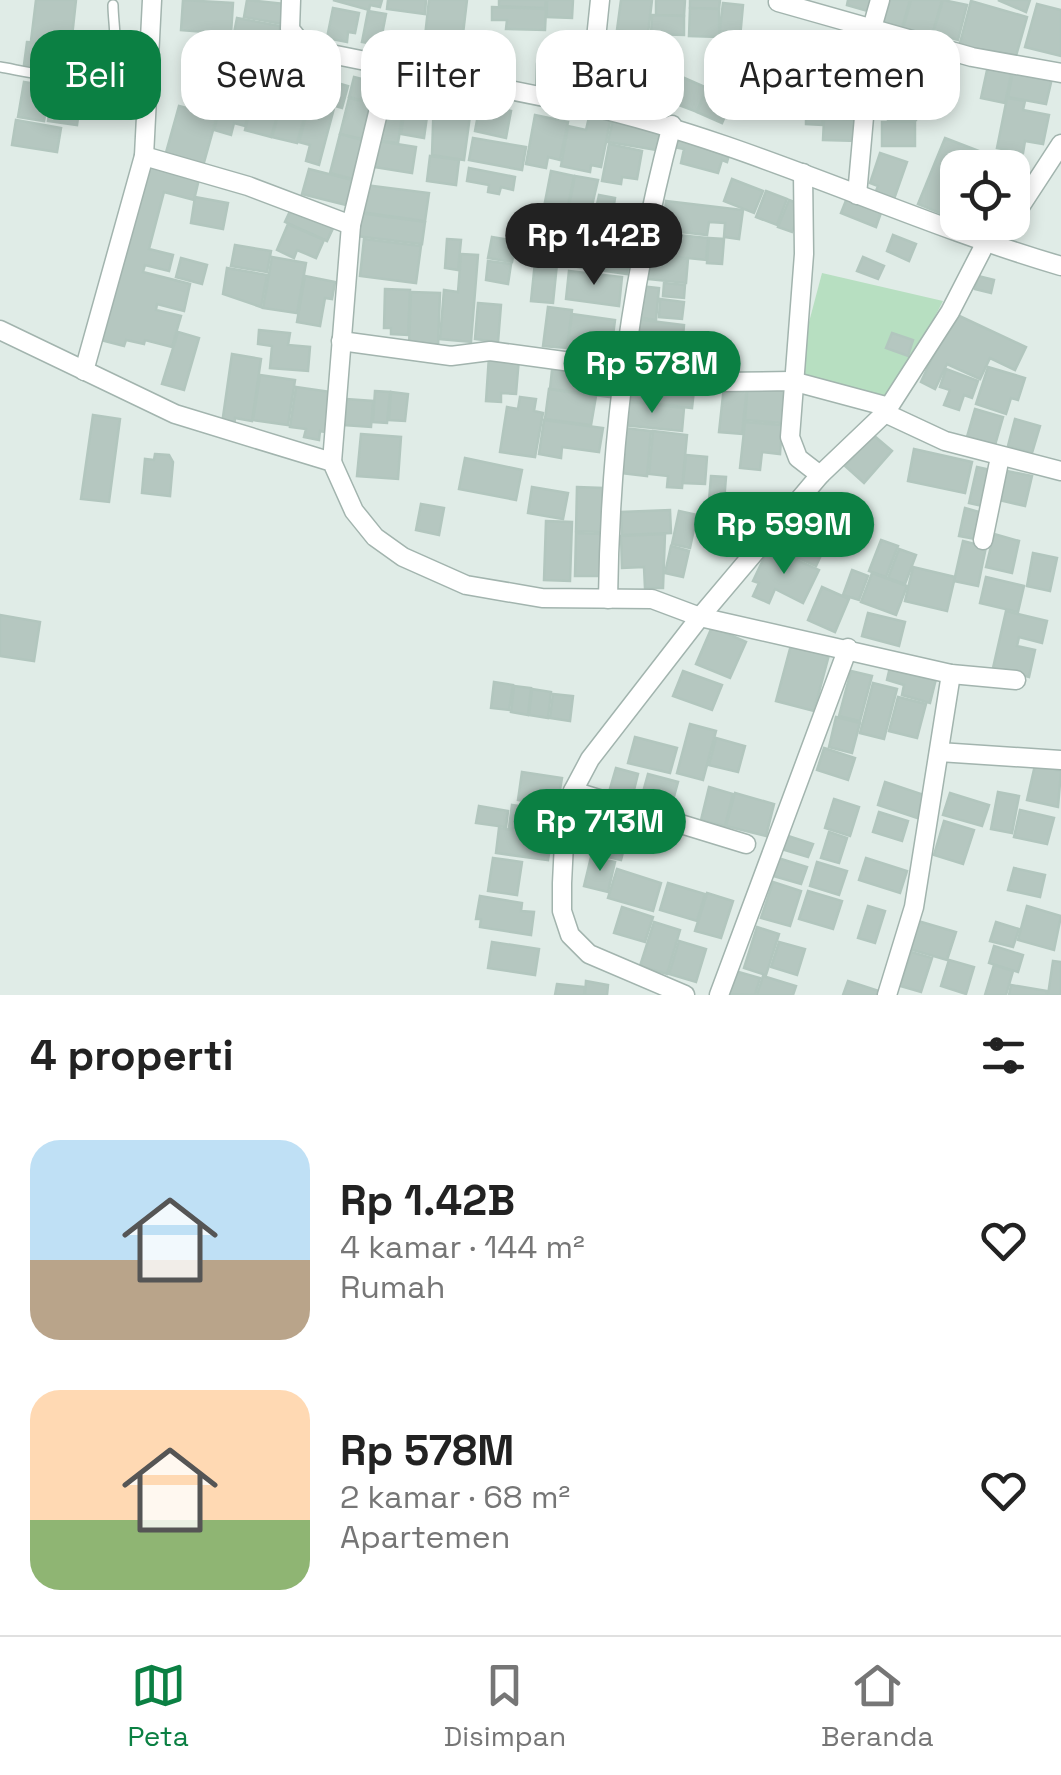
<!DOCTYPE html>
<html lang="id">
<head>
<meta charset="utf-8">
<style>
  body { margin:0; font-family:"Space Grotesk",sans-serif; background:#f6f6f6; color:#222; height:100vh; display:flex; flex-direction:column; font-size:38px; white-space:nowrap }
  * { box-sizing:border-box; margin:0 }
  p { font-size:32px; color:#767676 }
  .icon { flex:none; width:55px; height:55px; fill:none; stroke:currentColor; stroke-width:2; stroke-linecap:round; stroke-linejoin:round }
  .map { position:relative; height:995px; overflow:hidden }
  .details { display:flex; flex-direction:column; background:#fff; flex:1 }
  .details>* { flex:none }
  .top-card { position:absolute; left:30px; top:30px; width:1002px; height:90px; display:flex; gap:20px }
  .controls { position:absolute; left:940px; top:150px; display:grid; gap:20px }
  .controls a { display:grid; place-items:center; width:90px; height:90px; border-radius:20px; background:#fff; box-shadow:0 5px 15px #0003; font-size:50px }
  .price { position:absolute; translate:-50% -85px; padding:0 22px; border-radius:35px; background:#0b8043; color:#fff; font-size:32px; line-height:65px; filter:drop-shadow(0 2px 5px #0008) }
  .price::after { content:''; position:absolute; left:50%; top:60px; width:30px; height:22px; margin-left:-15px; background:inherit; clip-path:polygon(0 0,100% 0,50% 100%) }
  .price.on { background:#222; color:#fff }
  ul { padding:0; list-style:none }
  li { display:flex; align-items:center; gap:30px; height:250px; padding:0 30px }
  li span { display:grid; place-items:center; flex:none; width:280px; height:200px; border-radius:30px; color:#555 }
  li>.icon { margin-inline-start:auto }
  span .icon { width:120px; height:120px; fill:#fffc; stroke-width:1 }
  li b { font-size:42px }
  h2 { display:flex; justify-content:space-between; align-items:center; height:120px; padding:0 30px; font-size:42px }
  .pill { padding:0 35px; border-radius:30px; background:#fff; box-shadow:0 5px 15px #0003; font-size:35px; line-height:90px }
  .pill.on { background:#0b8043; color:#fff }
  .menu { display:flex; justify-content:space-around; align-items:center; height:140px; border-top:2px solid #e0e0e0; background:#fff; font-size:28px; color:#767676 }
  .menu a { display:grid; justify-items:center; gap:5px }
  .menu .on { color:#0b8043 }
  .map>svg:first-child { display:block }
  .green { fill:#b7dfc1 }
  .building { fill:#b5c7c0; stroke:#b2c6be; stroke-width:2.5 }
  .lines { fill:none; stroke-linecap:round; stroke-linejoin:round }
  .lane-casing { stroke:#a2b4ae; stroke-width:12 }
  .street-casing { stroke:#a2b4ae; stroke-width:21 }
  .lane { stroke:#fff; stroke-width:9 }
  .street { stroke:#fff; stroke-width:18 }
</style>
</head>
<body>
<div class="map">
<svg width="1061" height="995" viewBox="0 0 1061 995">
  <rect width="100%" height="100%" fill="#e0ece7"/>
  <polygon class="green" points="822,273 943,301 891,402 795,375"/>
  <g class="building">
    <polygon points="36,0 76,0 71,46 31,41"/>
    <polygon points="183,0 233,3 231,34 181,30"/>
    <polygon points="247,0 286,4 282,24 244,17"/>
    <polygon points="333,0 382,0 380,7 370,5 369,10"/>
    <polygon points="388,0 426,0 425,14 387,9"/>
    <polygon points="429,0 467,0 460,59 423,55"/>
    <polygon points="499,0 546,0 545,8 499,6"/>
    <polygon points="547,0 573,0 572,18 547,17"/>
    <polygon points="621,0 652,0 648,34 617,30"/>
    <polygon points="656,0 685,0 684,16 656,15"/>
    <polygon points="690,0 720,0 719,9 690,8"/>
    <polygon points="848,0 874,0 871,12 847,5"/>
    <polygon points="881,0 910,0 902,28 875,20"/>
    <polygon points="911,0 942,0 932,36 903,28"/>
    <polygon points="943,0 967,5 958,40 933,33"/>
    <polygon points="998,0 1030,0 1026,12"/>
    <polygon points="971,1 1027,17 1014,63 959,47"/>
    <polygon points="723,3 743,5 740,38 719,36"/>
    <polygon points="1037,4 1061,10 1061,56 1025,47"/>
    <polygon points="492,7 546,9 545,30 506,29 507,20 492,20"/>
    <polygon points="333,8 359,13 355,33 348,32 347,42 327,38"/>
    <polygon points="690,8 719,9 719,37 689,36"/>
    <polygon points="368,11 386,14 380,45 362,42"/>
    <polygon points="652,15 684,16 684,35 651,34"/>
    <polygon points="237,18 280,26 276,46 233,38"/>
    <polygon points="604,33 630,35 626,80 617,79 616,88 599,86"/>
    <polygon points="638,38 674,41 668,109 641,106 644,82 634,81"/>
    <polygon points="27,42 70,46 67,70 24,65"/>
    <polygon points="799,50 817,50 816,82 798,82"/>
    <polygon points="895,51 921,52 921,87 894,86"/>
    <polygon points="837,54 860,55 859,95 836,95"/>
    <polygon points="818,55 835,55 834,93 817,93"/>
    <polygon points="989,61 1013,66 1005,103 981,98"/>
    <polygon points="537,64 577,65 576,93 536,92"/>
    <polygon points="1014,66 1053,74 1046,104 1008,97"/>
    <polygon points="309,69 334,75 328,97 303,91"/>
    <polygon points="924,69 950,70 949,90 924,89"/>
    <polygon points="231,70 258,78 245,126 234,123 231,135 214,130"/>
    <polygon points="354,77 381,84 376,104 349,97"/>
    <polygon points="682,77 707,88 697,112 671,102"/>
    <polygon points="259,78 286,85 271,137 245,130"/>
    <polygon points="24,82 50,86 44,121 18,117"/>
    <polygon points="334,82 348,86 342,108 328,104"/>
    <polygon points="53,86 82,90 77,125 48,121"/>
    <polygon points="707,88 733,98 722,123 697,112"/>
    <polygon points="284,94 309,101 297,143 272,137"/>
    <polygon points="434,95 472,101 464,160 432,155"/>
    <polygon points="388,96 405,98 398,143 381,141"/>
    <polygon points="349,98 376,104 367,140 340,134"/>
    <polygon points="1007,98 1025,101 1023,110 1049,115 1043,144 1025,141 1023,153 997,148"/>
    <polygon points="406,99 429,102 424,138 401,134"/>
    <polygon points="812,99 823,99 822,125 806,124 806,107 812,107"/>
    <polygon points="825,99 859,100 858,117 824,117"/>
    <polygon points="310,101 334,108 319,165 306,161 310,145 299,142"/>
    <rect x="888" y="102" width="28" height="18"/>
    <polygon points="480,104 511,111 506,138 475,131"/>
    <polygon points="179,106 217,116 203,166 165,156"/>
    <polygon points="590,113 611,117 601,167 591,165 590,172 561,166 568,126 586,130"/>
    <polygon points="535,115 568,122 560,160 548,157 546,168 526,164"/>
    <polygon points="613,119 661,127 657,150 608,142"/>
    <polygon points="824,119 859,120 858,141 823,140"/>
    <polygon points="16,120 61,128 57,152 12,145"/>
    <rect x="882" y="122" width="33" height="24"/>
    <polygon points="678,133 731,148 727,162 722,160 718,173 681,163 684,149 674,147"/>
    <polygon points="340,134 366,141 357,180 330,173"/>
    <polygon points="473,138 526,147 522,170 469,160"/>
    <polygon points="945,138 984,153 978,168 958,168 957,220 918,204"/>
    <polygon points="378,141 416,147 412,173 374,167"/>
    <polygon points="609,144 642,151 637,179 622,177 621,184 602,181"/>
    <polygon points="880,153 907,162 893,202 874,196 878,186 870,183"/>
    <polygon points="430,156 459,160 456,185 427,181"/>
    <polygon points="148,161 200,175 194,200 164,192 149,249 173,255 169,271 145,265 143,272 190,284 184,311 157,304 156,310 181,316 172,347 145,340 144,344 126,340 124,346 101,340"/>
    <polygon points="469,168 515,177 513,190 501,187 499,194 488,192 489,185 467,181"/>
    <polygon points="309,169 356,181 350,206 302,194"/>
    <polygon points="551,171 574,176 568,206 545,202"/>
    <polygon points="575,176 598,180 591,210 569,205"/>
    <polygon points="732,179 763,191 754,213 724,201"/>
    <polygon points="365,185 429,193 425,221 361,212"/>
    <polygon points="766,191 787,199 777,225 756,217"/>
    <polygon points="849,193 883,207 876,227 841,213"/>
    <polygon points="599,195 615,198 612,217 595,214"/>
    <polygon points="195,197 228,203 223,229 191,223"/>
    <polygon points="789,200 802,205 792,232 778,227"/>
    <polygon points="666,201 743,210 739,239 724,237 725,223 709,222 707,235 663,230"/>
    <polygon points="292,207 334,226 327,241 285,222"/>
    <polygon points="359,213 425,222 422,244 356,236"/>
    <polygon points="553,213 572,215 568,253 549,251"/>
    <polygon points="578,221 633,230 630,250 575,242"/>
    <polygon points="288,224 324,240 316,258 297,250 294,258 277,250"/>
    <polygon points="659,233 708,238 706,260 657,255"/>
    <polygon points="893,235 916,244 909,261 887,251"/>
    <polygon points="492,237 516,241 512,262 488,258"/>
    <polygon points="709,238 724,239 722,264 707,263"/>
    <polygon points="364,239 421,246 416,283 360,276"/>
    <polygon points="447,239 461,240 458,270 445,268"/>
    <polygon points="575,244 630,253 627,274 571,266"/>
    <polygon points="235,245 271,251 267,272 231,266"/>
    <polygon points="536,252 558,254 553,303 531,301"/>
    <polygon points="461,254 478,255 471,342 440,339 444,290 458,292"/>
    <polygon points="649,256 688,259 686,283 647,279"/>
    <polygon points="272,257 306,263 297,313 263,308"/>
    <polygon points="863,257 884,266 878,279 857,271"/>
    <polygon points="181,258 207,265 202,284 176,277"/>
    <polygon points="488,261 511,264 508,284 486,280"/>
    <polygon points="227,268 267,275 261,307 223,294"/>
    <polygon points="569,271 622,277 619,306 566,299"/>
    <polygon points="305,276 335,282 332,299 325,298 320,326 297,322"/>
    <polygon points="978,276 994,280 991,293 975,289"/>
    <polygon points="664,283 685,285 684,298 663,296"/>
    <polygon points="640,286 659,288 656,320 636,317"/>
    <polygon points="385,289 410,290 408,335 391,334 391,328 384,328"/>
    <polygon points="411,292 440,293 438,347 409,346"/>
    <polygon points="660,299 684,302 682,319 659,317"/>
    <polygon points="478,303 501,305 498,342 475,339"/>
    <polygon points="548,307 572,310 567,348 543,346"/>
    <polygon points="953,313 1026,347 1015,370 990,358 980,379 947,364 935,389 921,382"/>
    <polygon points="572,314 615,320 612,343 569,337"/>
    <polygon points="635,319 684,325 682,348 633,342"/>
    <polygon points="259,330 290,333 288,345 310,347 308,371 270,368 272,346 258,344"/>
    <polygon points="178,332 199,338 184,390 162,384"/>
    <polygon points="892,333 913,340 908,356 886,348"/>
    <polygon points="569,338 612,344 610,364 567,358"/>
    <polygon points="632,344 672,348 670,371 630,367"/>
    <polygon points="232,354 261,359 252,421 235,418 234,426 222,424"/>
    <polygon points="489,356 519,358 516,394 501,393 501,402 486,401"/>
    <polygon points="553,361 613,369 610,397 550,389"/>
    <polygon points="988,367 1025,378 1018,400 1011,398 1006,414 976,404"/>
    <polygon points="946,369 978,381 972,398 964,395 959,410 944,405 950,390 940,387"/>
    <polygon points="626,373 695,381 692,408 623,400"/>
    <polygon points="260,375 295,380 288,425 253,420"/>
    <polygon points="748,381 785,384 782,423 745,420"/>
    <polygon points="724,386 747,388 742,434 719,432"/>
    <polygon points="296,387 331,392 325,432 320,431 319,440 304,437 306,429 290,427"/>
    <polygon points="549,389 596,396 591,425 545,419"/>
    <polygon points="375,391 390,392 387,423 373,422"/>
    <polygon points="391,392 408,394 405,421 389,420"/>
    <polygon points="520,397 536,399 534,411 543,413 535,457 500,452 507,407 518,409"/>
    <polygon points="346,399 373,401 371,427 344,425"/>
    <polygon points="623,401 684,408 682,431 621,425"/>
    <polygon points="975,409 1003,417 995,445 967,437"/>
    <polygon points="93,415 120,419 109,502 81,499"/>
    <polygon points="1015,419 1040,426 1032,453 1008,446"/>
    <polygon points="544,420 603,428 599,452 562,447 561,458 539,454"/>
    <polygon points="745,422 782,425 780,454 762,452 760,470 740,468"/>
    <polygon points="624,428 651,431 647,476 620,473"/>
    <polygon points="653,431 687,435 682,488 667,487 668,476 649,474"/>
    <polygon points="361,434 401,437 398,479 357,476"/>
    <polygon points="872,434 892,451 864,483 845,466"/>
    <polygon points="914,449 972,462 965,493 908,481"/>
    <polygon points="155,454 169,455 173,462 170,496 142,493 145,459 154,460"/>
    <polygon points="686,455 707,457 705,484 683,483"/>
    <polygon points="465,458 522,470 516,500 459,489"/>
    <polygon points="977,467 995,471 987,507 969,503"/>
    <polygon points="1002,470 1032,476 1025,506 995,499"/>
    <polygon points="711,476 726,477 724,502 709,501"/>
    <polygon points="532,487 568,493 563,519 528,513"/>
    <polygon points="577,487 603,488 602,532 576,531"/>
    <polygon points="421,504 444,508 439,535 416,530"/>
    <polygon points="706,506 723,507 720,531 703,529"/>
    <polygon points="965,508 986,514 981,540 959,536"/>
    <polygon points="670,510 671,533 622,535 621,512"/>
    <polygon points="679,511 697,515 690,548 672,544"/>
    <polygon points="546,521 572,522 570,581 544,580"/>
    <polygon points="786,523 827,542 816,566 774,547"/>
    <polygon points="576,533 602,534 601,576 575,576"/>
    <polygon points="665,534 663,588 645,588 644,567 622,568 621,536"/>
    <polygon points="994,534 1019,541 1012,573 986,567"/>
    <polygon points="881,540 898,546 886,577 869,571"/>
    <polygon points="963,541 986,547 978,586 954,581"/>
    <polygon points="671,546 689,551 683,577 665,573"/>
    <polygon points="769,547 819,570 803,603 775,589 769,603 753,596 759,583 753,581"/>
    <polygon points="899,549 916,555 905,584 888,578"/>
    <polygon points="1033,553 1057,558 1050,591 1027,586"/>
    <polygon points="913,567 955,577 947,611 905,601"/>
    <polygon points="852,570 868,576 859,600 843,595"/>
    <polygon points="872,573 907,586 896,615 861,602"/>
    <polygon points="986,577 1024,586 1018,612 980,603"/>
    <polygon points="822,587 849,599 835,632 808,620"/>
    <polygon points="1006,611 1047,621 1042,643 1019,637 1017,646 1035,650 1029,677 993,668"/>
    <polygon points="868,613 905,622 899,646 862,636"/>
    <polygon points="0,615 40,622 34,661 0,656"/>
    <polygon points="712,627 746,642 730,678 696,664"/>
    <polygon points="791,645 829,655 814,711 776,701"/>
    <polygon points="891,663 937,675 930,703 902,695 904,685 887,680"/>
    <polygon points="683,671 722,685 712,710 673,696"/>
    <polygon points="851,671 872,676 860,721 839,716"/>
    <polygon points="494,682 513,685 509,710 491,708"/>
    <polygon points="873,683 897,689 884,739 860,733"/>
    <polygon points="514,686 531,688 528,715 511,712"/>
    <polygon points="532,689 551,692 548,718 529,715"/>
    <polygon points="553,694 573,696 570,721 550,718"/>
    <polygon points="898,697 926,704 917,738 889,731"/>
    <polygon points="836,717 860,723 852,753 829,747"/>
    <polygon points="690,724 716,731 703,780 677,773"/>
    <polygon points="635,737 677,748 670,773 628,763"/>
    <polygon points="716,738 745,746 738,772 709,765"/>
    <polygon points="824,748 855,758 848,780 817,770"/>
    <polygon points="1035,765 1061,771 1058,807 1027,800"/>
    <polygon points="616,768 638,774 632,798 609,792"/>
    <polygon points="522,772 562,778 557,807 518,800"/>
    <polygon points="648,774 678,782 670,811 640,803"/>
    <polygon points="885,782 924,795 917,818 878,805"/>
    <polygon points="709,787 733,794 725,826 701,820"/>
    <polygon points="998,792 1019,796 1012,833 991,829"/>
    <polygon points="735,793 774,804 766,836 726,826"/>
    <polygon points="950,793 989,805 982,826 943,815"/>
    <polygon points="834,799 859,807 850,836 825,828"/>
    <polygon points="512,805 550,810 547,833 509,828"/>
    <polygon points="479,806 508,811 506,827 476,823"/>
    <polygon points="594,808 631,817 625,842 588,834"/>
    <polygon points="1020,810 1054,818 1047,844 1014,837"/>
    <polygon points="879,812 908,821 902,841 873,832"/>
    <polygon points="944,821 974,830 963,864 934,855"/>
    <polygon points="499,828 552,836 548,860 496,853"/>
    <polygon points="829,832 847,838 839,863 821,858"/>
    <polygon points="585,835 625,844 621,860 582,851"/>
    <polygon points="785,835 813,844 808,857 781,849"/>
    <polygon points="591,857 615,862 608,892 584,886"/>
    <polygon points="493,858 522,862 517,895 488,891"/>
    <polygon points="778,858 807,867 801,884 773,876"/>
    <polygon points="866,858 907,871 900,893 859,880"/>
    <polygon points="817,862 847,871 839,895 810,886"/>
    <polygon points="1014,868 1045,875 1040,897 1008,890"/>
    <polygon points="617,869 661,883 653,911 608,898"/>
    <polygon points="773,882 801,891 790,926 761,918"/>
    <polygon points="668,883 705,894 697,921 660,910"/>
    <polygon points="808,891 842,901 833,929 799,919"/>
    <polygon points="707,893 733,901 721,938 695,931"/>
    <polygon points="480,896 522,903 521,911 534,912 531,935 480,927 481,919 476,919"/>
    <polygon points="868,906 885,911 875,943 858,938"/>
    <polygon points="1027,906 1061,916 1054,950 1018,940"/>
    <polygon points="622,907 653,917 645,942 614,933"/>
    <polygon points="918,921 956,932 947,960 909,949"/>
    <polygon points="654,922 680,930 667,974 640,966"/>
    <polygon points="996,922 1019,929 1013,947 990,941"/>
    <polygon points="757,927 779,934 766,975 744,968"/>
    <polygon points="679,941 706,949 696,982 669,974"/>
    <polygon points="492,942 539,949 535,975 488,968"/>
    <polygon points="779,942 805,949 797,975 771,967"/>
    <polygon points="994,946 1023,955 1018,972 989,963"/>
    <polygon points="911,952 932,958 921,992 900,986"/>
    <polygon points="949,960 974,967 966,994 941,986"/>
    <polygon points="1053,961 1061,962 1061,995 1048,995"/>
    <polygon points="994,965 1013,971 1006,995 985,995"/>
    <polygon points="735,971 760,978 755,995 728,994"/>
    <polygon points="763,976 796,986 793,995 757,995"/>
    <polygon points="586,981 608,985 607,995 585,995"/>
    <polygon points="848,981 879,991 878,995 843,995"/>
    <polygon points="557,984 585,987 584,995 555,995"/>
    <polygon points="1011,985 1047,991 1046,995 1009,995"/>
  </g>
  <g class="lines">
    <g class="lane-casing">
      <path id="lane" d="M 0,67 C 26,71 102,92 113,61 C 118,46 113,21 113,5"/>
    </g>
    <g class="street-casing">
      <g id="street">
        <polyline points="291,0 290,29 301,43 321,52 589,106"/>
        <path d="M 600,0 L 589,106 C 751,143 901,219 1061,266"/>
        <polyline points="778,2 972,57 1061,73"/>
        <polyline points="144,156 248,186 351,225"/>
        <polyline points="803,173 804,254 790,437 798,458 820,475"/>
        <polyline points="857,195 872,28 880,0"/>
        <polyline points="1012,219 1061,144"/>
        <polyline points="0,330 175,414 332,462 354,511 375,537 403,557 466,585 542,598 652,599 700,617 951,674 1016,680"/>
        <polyline points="341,341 451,356 490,351 718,382 792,381 889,407"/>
        <polyline points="84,371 144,156 152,0"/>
        <polyline points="885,413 945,441 1061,471"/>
        <polyline points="332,462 351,225 389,67"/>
        <polyline points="983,540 1000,457"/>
        <path d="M 608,599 C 610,439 631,279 672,125"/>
        <polyline points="939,752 1061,760"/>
        <polyline points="573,791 746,844"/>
        <polyline points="685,995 589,954 570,935 562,911 562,883 565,823 573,791 590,759 700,617 820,475 885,413 950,312 985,244 1009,222"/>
        <polyline points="719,995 848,648"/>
        <polyline points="887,995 914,907 951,674"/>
      </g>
    </g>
    <use href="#lane" class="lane"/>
    <use href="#street" class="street"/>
  </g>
</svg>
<div class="controls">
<a><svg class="icon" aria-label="locate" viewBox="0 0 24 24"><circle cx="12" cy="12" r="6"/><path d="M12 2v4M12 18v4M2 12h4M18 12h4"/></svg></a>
</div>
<b class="price on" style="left:594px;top:288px">Rp 1.42B</b>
<b class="price" style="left:652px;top:416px">Rp 578M</b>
<b class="price" style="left:784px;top:577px">Rp 599M</b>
<b class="price" style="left:600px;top:874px">Rp 713M</b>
<div class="top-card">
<a class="pill on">Beli</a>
<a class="pill">Sewa</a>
<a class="pill">Filter</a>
<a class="pill">Baru</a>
<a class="pill">Apartemen</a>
</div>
</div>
<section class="details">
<h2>4 properti<svg class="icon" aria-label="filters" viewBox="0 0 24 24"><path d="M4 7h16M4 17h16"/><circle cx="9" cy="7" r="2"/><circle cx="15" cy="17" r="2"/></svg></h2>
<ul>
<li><span style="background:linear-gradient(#bfe0f5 60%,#b9a48a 0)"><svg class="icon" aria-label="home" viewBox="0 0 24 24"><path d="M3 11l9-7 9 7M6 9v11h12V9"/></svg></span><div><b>Rp 1.42B</b><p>4 kamar · 144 m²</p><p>Rumah</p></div><svg class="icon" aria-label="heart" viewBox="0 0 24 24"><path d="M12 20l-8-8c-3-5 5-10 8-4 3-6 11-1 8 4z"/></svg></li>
<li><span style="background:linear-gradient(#ffd9b3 65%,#8fb573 0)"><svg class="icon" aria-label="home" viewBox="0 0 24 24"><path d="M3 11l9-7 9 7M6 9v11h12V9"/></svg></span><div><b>Rp 578M</b><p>2 kamar · 68 m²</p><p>Apartemen</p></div><svg class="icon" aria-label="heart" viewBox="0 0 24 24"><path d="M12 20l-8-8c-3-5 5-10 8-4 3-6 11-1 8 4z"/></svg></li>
</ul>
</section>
<nav class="menu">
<a class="on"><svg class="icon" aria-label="map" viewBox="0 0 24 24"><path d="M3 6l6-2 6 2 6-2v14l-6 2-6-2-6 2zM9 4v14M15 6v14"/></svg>Peta</a>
<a><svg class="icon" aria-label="saved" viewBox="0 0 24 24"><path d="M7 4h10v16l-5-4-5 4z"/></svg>Disimpan</a>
<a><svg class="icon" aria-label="home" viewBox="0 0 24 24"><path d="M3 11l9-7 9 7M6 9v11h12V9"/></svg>Beranda</a>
</nav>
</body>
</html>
